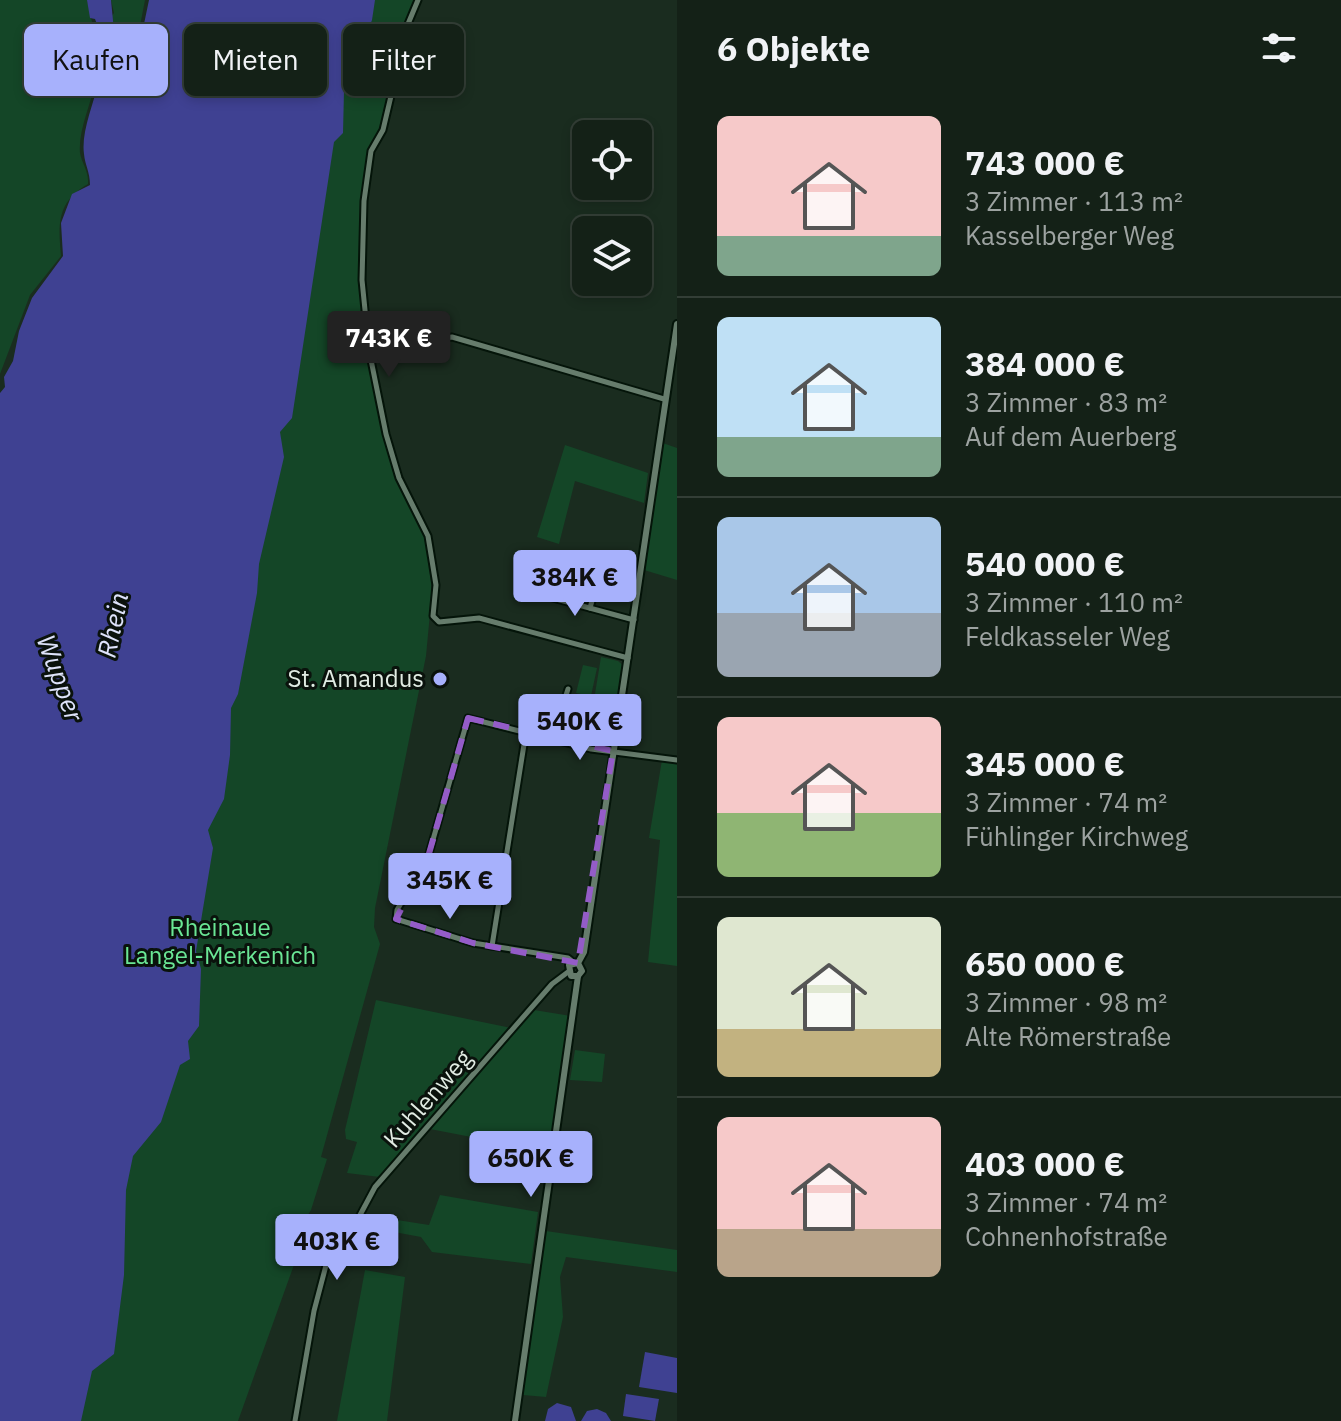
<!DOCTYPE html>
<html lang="de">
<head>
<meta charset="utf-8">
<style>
  body { margin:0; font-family:"IBM Plex Sans",sans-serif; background:#1d2920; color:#f1f3f6; height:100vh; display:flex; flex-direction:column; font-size:30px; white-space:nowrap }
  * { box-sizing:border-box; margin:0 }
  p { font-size:26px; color:#9da3a1 }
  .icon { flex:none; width:44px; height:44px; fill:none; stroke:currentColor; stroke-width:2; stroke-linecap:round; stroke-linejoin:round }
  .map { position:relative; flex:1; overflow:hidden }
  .sheet { display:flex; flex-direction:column; background:#142117; width:664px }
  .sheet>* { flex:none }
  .banner { position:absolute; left:24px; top:24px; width:532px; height:72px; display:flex; gap:16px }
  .controls { position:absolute; left:572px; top:120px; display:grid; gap:16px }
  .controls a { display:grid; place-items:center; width:80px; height:80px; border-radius:12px; background:#142117; box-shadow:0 4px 12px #0003,0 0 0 2px #333e36; font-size:40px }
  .price { position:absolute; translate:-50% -68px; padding:0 18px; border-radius:8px; background:#a7b1fc; color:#111; font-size:26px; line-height:52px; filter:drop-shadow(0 2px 4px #0008) }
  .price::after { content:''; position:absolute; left:50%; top:48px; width:24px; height:18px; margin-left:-12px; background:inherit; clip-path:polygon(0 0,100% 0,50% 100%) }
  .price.selected { background:#222; color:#fff }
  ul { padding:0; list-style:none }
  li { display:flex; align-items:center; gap:24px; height:200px; padding:0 40px }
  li+li { border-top:2px solid #333e36 }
  li span { display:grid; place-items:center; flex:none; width:224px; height:160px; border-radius:12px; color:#555 }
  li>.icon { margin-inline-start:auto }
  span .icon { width:96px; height:96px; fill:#fffc; stroke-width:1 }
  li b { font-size:34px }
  h2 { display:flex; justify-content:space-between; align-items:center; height:96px; padding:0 40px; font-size:34px }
  .pill { padding:0 28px; border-radius:12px; background:#142117; box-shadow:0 4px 12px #0003,0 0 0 2px #333e36; font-size:28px; line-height:72px }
  .pill.selected { background:#a7b1fc; color:#111 }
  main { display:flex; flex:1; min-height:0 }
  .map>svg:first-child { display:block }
  .green { fill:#144627 }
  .water { fill:#3f4192 }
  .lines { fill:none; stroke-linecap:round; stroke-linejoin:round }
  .minor-casing { stroke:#041409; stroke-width:9 }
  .tertiary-casing { stroke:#041409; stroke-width:10 }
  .minor { stroke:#667c6c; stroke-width:5 }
  .tertiary { stroke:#667c6c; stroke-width:6 }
  .marked { fill:none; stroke:#945cc8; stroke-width:6; stroke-dasharray:16 10; stroke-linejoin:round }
  .poi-dot { fill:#a7b1fc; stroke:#0a120c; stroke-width:3 }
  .labels { text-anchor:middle; stroke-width:6; stroke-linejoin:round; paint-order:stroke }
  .poi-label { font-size:24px; fill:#e1ece3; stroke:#0a120c; text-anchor:end }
  .park-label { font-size:24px; fill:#6ae695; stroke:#0a120c }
  .street-label { font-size:24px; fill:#e1ece3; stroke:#0a120c }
  .water-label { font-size:26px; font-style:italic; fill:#dee3fa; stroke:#0a120c }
</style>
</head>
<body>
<main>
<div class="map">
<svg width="677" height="1421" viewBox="0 0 677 1421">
  <rect width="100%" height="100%" fill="#1a2c1f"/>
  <g class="green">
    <path d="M 0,0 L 87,0 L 105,79 L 95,83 C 91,104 78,131 80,153 C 82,164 89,171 88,184 C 57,202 58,223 61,256 L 30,295 L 0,374 Z"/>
    <polygon points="111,0 145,0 132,67 128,67 120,34 114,31 110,18 114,13"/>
    <polygon points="259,0 417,0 382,129 370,148 361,281 369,359 394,477 426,537 432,592 426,656 375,908 374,927 380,944 321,1157 327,1159 311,1210 299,1229 295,1262 238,1421 0,1421"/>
    <polygon points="660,442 677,448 677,580 644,570"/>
    <polygon points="565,445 648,473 644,503 575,481 559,544 537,537"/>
    <polygon points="601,657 618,661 625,667 610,749 556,737 569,694 594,700"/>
    <polygon points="583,665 597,668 591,696 576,693"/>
    <polygon points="662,760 677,763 677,966 648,962 660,840 649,838"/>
    <polygon points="376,1000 511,1028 380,1177 347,1173 357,1142 346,1139 345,1130"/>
    <polygon points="534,1010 571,1016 549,1152 430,1129"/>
    <polygon points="575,1050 605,1054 602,1082 570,1080"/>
    <polygon points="440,1195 538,1212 531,1264 432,1252 421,1237 362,1226 365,1215 429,1225"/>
    <polygon points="546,1231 677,1250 677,1272 566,1257 560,1277 563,1317 546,1397 523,1395"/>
    <polygon points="365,1270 405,1277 387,1421 337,1421"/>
  </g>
  <g class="water">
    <path d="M 87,0 L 111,0 L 114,31 L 120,33 L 128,66 L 135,67 L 149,0 L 375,0 L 372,20 L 344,91 L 343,133 L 334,142 L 292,418 L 280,432 L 284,457 L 259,564 L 257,593 L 238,694 L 231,708 L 230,755 L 224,799 L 208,830 L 213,848 L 196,951 L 201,969 L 199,1026 L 188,1041 L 190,1059 L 180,1065 L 161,1122 L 133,1156 L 126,1190 L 124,1275 L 114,1354 L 92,1371 L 81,1421 L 0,1421 L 0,393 L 5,387 L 4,377 L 13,361 L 19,331 L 32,298 L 63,256 L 61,223 L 72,194 L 90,185 C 90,172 85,165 84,154 C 81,133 93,105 98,84 L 111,78 C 105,58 103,38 95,19 L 90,18 Z"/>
    <polygon points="645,1352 677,1358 677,1393 639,1387"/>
    <polygon points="626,1394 659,1399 655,1421 623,1416"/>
    <polygon points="557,1403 571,1407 576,1421 545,1421 548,1409"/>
    <polygon points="597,1409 606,1413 611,1421 581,1421 587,1411"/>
  </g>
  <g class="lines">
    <g class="minor-casing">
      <g id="minor">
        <polyline points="418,0 408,24 383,130 371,151 364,201 362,280 369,350 386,434 399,478 428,536 436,585 433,616 439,622 479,618 628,658"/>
        <polyline points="369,350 452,337 664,399"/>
        <polyline points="523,590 634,620"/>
        <polyline points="545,594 551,573 596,586 590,608"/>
        <polyline points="552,739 568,689"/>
        <polyline points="492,946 526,732"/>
        <polyline points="573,962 568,958 473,943 396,919 397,910 428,857 468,718 591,749 677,760"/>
        <polyline points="295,1421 314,1311 329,1254 352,1230 375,1187 552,984 568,972"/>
      </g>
    </g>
    <g class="tertiary-casing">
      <g id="tertiary">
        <polyline points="578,963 569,965 571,976 578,976 582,971 578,963 584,952 677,324"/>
        <polyline points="515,1421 578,976"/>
      </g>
    </g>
    <use href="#minor" class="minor"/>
    <use href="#tertiary" class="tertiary"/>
  </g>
  <path class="marked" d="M 468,718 L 613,751 L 578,963 L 473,943 L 396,919 L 428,857 Z"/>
  <circle class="poi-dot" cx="440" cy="679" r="8"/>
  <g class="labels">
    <g class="poi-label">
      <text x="424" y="687">St. Amandus</text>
    </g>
    <g class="park-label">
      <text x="220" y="936">Rheinaue<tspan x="220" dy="28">Langel-Merkenich</tspan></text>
    </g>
    <g class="street-label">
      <text transform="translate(428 1099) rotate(-49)" y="8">Kuhlenweg</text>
    </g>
    <g class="water-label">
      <text transform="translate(113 625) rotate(-78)" y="9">Rhein</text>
      <text transform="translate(60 678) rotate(70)" y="9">Wupper</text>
    </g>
  </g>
</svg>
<div class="controls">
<a><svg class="icon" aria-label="locate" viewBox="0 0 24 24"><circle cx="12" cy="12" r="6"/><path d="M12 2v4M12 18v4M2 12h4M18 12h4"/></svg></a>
<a><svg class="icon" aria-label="layers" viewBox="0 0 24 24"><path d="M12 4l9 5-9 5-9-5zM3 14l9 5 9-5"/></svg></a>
</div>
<b class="price selected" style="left:389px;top:379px">743K €</b>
<b class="price" style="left:575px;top:618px">384K €</b>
<b class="price" style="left:580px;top:762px">540K €</b>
<b class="price" style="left:450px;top:921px">345K €</b>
<b class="price" style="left:531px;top:1199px">650K €</b>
<b class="price" style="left:337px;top:1282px">403K €</b>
<div class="banner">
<a class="pill selected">Kaufen</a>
<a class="pill">Mieten</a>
<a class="pill">Filter</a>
</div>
</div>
<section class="sheet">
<h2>6 Objekte<svg class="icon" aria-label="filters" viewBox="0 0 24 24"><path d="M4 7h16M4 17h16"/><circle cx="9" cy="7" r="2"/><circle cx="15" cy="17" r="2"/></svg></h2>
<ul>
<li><span style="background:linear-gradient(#f6c9c9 75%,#7fa58c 0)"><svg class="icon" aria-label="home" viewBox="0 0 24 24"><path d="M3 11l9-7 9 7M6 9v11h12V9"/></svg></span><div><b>743 000 €</b><p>3 Zimmer · 113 m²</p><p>Kasselberger Weg</p></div></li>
<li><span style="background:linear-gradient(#bfe0f5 75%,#7fa58c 0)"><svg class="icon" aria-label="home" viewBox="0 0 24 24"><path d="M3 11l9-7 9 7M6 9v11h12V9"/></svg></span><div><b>384 000 €</b><p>3 Zimmer · 83 m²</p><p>Auf dem Auerberg</p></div></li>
<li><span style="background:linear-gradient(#a9c7e8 60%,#9aa5b1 0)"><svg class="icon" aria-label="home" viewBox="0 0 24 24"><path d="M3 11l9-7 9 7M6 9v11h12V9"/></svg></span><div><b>540 000 €</b><p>3 Zimmer · 110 m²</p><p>Feldkasseler Weg</p></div></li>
<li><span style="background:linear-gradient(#f6c9c9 60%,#8fb573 0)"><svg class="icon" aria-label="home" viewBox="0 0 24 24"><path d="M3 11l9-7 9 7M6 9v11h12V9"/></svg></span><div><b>345 000 €</b><p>3 Zimmer · 74 m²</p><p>Fühlinger Kirchweg</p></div></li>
<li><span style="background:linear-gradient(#dfe7d0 70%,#c2b280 0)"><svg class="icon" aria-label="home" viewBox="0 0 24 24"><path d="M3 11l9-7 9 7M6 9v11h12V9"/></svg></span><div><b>650 000 €</b><p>3 Zimmer · 98 m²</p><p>Alte Römerstraße</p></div></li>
<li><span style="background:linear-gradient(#f6c9c9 70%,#b9a48a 0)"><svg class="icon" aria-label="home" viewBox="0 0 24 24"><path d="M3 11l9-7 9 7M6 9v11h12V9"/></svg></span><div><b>403 000 €</b><p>3 Zimmer · 74 m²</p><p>Cohnenhofstraße</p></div></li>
</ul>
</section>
</main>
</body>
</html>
